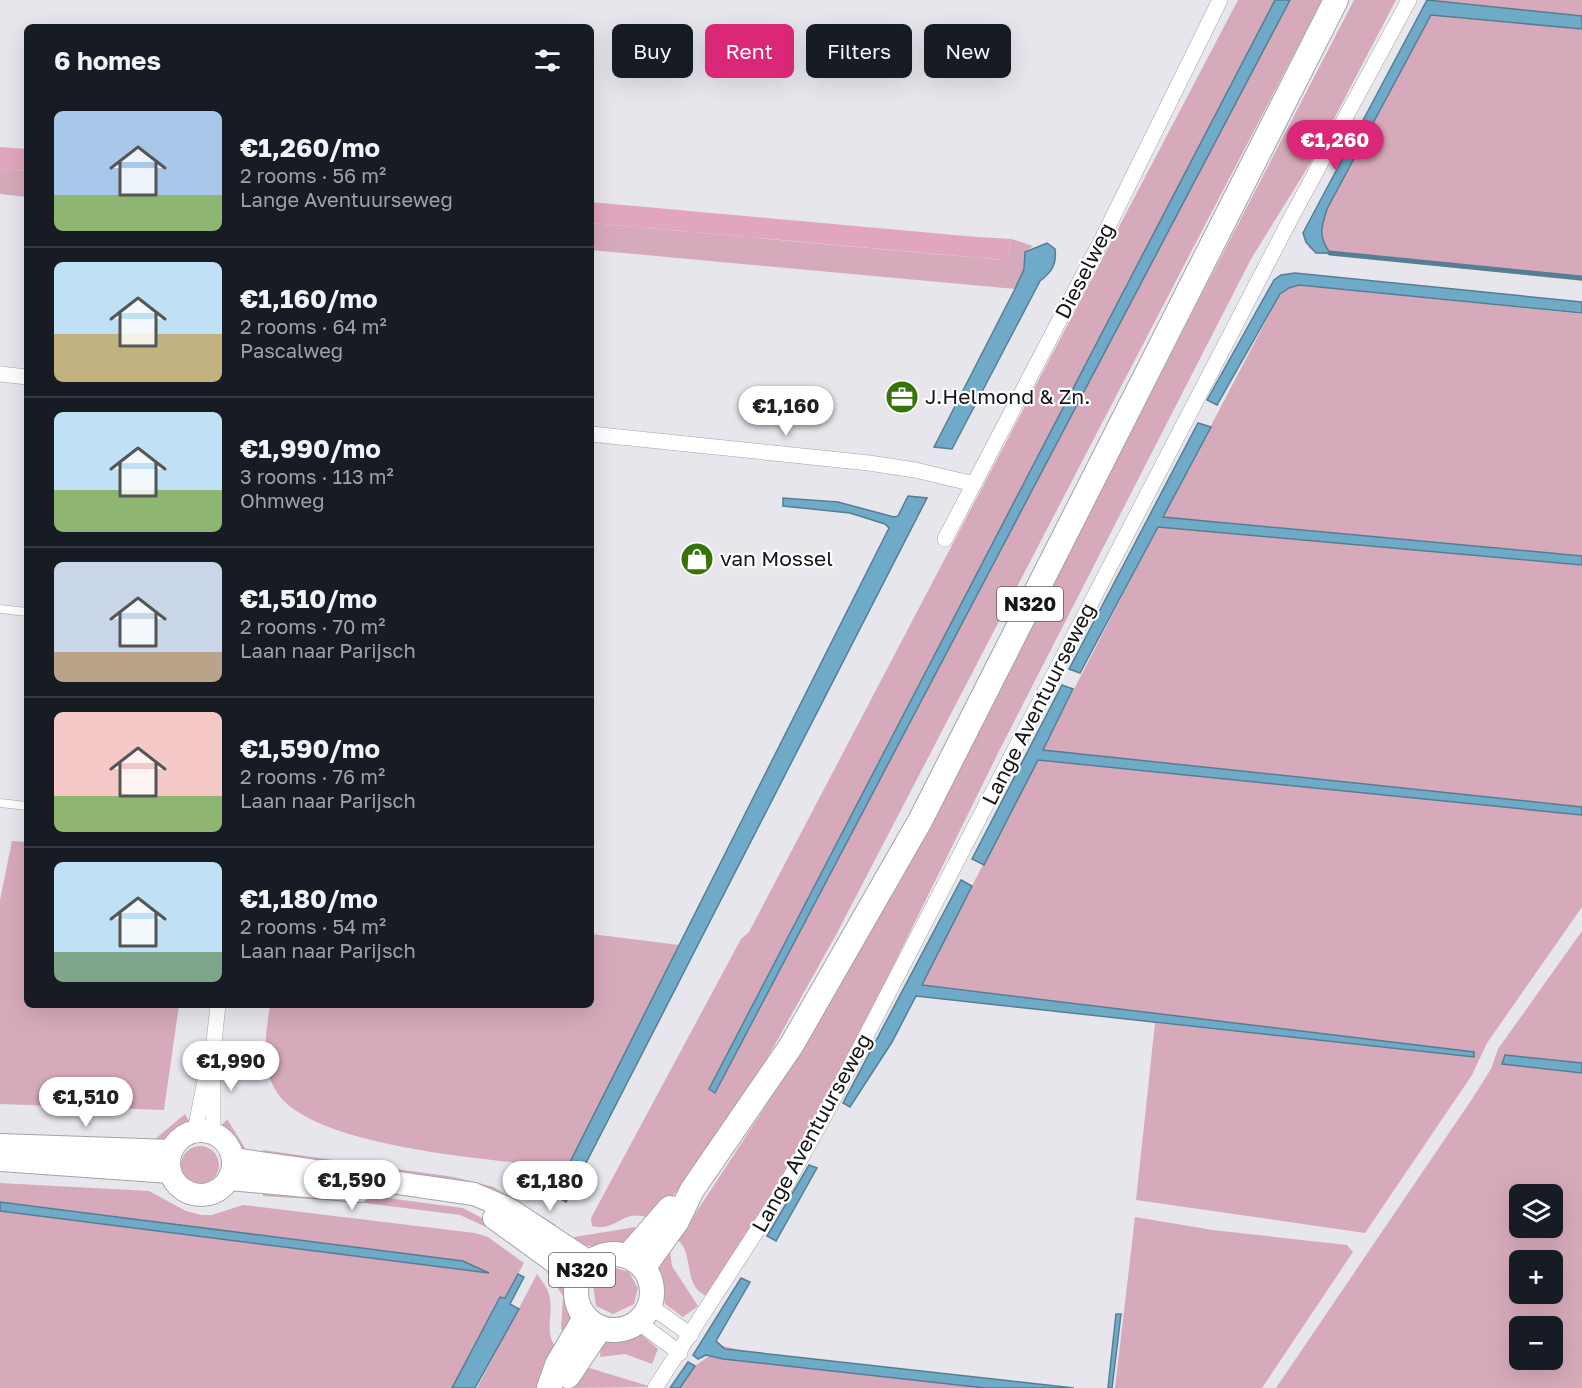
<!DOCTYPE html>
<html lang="en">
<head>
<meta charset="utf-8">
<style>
  body { margin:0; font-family:"Golos Text",sans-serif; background:#242831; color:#f1f3f6; height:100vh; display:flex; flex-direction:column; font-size:22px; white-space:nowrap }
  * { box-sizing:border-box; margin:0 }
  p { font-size:20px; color:#9ea1a6 }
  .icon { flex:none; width:33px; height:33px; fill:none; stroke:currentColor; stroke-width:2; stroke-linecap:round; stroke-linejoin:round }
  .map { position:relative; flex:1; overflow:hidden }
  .drawer { position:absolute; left:24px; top:24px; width:570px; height:984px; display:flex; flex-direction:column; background:#171b24; border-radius:9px; box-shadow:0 6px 24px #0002 }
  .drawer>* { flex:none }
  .guide { position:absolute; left:612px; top:24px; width:570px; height:54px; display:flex; gap:12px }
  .buttons { position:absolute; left:1509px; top:1184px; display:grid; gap:12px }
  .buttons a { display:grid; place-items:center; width:54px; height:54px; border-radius:9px; background:#171b24; box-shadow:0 6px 24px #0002; font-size:30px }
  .price { position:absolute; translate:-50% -51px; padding:0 14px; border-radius:21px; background:#fff; color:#222; font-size:20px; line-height:39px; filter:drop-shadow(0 2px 3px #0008) }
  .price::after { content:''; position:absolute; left:50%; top:36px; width:18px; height:14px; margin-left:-9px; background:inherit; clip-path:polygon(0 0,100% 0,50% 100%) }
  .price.on { background:#db2777; color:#fff }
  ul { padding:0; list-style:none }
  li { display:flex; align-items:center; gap:18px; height:150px; padding:0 30px }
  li+li { border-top:2px solid #363941 }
  li span { display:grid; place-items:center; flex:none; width:168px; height:120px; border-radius:9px; color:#555 }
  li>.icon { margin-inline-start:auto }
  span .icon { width:72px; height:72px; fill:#fffc; stroke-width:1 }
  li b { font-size:26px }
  h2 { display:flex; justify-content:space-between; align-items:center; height:72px; padding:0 30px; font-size:26px }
  .pill { padding:0 21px; border-radius:9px; background:#171b24; box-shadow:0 6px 24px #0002; font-size:21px; line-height:54px }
  .pill.on { background:#db2777; color:#fff }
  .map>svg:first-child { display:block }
  .green { fill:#d7aabb; fill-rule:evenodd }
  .forest { fill:#e1a6bd }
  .water { fill:#6fabc8; stroke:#547e93; stroke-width:1.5 }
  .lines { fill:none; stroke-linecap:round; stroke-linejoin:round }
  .stream { stroke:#547e93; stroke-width:5 }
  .lane-casing { stroke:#a3a3a9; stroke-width:9 }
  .street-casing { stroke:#a3a3a9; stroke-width:16 }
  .secondary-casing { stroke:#a3a3a9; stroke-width:24 }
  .primary-casing { stroke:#a3a3a9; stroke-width:26 }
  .lane { stroke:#fff; stroke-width:8 }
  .street { stroke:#fff; stroke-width:15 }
  .secondary { stroke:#fff; stroke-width:22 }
  .primary { stroke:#fff; stroke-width:24 }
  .labels { text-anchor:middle; stroke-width:4.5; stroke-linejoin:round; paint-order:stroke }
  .shield { fill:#fff; stroke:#5c5c5d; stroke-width:1.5 }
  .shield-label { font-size:20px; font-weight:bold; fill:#161618 }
  .street-label { font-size:21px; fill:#161618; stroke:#fff }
  .poi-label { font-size:21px; fill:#161618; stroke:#fff; text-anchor:start }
</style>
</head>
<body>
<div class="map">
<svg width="1582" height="1388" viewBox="0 0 1582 1388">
  <rect width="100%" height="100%" fill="#e7e6ed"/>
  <g class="green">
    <path d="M 1238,0 L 1275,0 L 709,1088 L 716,1092 L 1290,0 L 1322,0 L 837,933 L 739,1109 L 683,1185 L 651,1219 C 623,1206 617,1233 592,1226 L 591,1218 L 741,939 L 749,932 Z"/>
    <path d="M 1354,0 L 1396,0 L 1313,159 L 1251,259 L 999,751 L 822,1111 L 777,1190 L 706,1296 C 682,1284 695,1256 678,1240 L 790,1069 L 929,821 Z"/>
    <polygon points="1428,0 1582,0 1582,281 1316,253 1309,248 1303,233"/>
    <polygon points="0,169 27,171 27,197 0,194"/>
    <polygon points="591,223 1002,260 1008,255 1012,239 1033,246 1025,252 1024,269 1015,289 591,250"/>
    <polygon points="1299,285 1582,314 1582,556 1163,517 1280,294 1289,288"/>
    <polygon points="1158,527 1582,565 1582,907 1487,1043 1472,1075 1365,1233 1136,1200 1155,1023 1320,1041 916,994"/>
    <polygon points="12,841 27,842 27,1005 179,1005 164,1110 0,1104 0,900"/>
    <path d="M 1582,931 L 1582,1388 L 1276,1388 L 1472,1099 L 1491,1069 L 1498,1049 ZM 1520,1194 L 1552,1194 L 1552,1227 L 1520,1227 ZM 1520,1260 L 1552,1260 L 1552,1293 L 1520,1293 ZM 1520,1326 L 1552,1326 L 1552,1359 L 1520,1359 Z"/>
    <path d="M 591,934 L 679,945 L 567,1168 C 500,1160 317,1149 278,1094 C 259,1067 266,1035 270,1005 L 591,1005 Z"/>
    <polygon points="185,1114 189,1121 164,1143 155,1139"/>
    <polygon points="227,1119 247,1151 239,1152 221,1126"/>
    <circle cx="200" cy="1165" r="19"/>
    <polygon points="263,1150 454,1177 494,1187 556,1225 553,1233 475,1188 264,1156"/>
    <path d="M 0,1183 L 149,1191 L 186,1211 L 201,1215 L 212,1215 L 243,1205 L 475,1233 L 488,1237 L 524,1263 L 505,1298 L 500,1297 L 452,1388 L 0,1388 L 0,1211 L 486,1272 C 325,1242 163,1221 0,1202 Z"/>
    <polygon points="263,1187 372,1196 463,1208 510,1233 508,1237 460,1215 357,1202 263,1196"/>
    <polygon points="1135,1217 1213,1230 1347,1245 1353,1252 1262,1388 1115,1388"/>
    <polygon points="636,1227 628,1241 601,1247 576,1245 574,1237"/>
    <polygon points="670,1251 672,1266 698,1306 683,1317 665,1304 656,1263"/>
    <polygon points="613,1267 629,1272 638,1288 634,1304 613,1314 596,1306 593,1284 598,1271"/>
    <polygon points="554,1268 569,1289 571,1328 561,1330 563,1296 547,1272"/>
    <path d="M 537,1274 C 541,1280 547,1287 549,1294 C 555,1314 542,1333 558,1350 L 537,1388 L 477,1388 Z"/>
    <polygon points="640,1333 658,1349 652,1364 625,1354 600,1357 601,1344"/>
    <polygon points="723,1346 797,1363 1000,1388 680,1388 695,1366"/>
    <polygon points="586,1367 652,1387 570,1388"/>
  </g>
  <g class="forest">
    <polygon points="0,147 27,149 27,171 0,169"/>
    <polygon points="591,202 977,237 1012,239 1008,255 1003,260 591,223"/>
  </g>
  <g class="water">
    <polygon points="1275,0 1290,0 715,1093 709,1089"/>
    <path d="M 1427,0 L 1582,16 L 1582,29 L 1431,15 L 1327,209 C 1321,228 1318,236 1330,253 L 1316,253 L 1306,242 L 1303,233 Z"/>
    <path d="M 1047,243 L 1055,249 C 1057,264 1052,272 1040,281 L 952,449 L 934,447 L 1015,289 L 1024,269 L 1025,252 Z"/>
    <polygon points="1295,273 1582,302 1582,313 1299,285 1289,288 1280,294 1217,405 1207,400 1274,280 1281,275"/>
    <polygon points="1198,423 1211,427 1163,517 1582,556 1582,565 1158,527 1080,673 1069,669"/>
    <polygon points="908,496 927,498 566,1202 550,1193 567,1168 889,528 885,524 850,513 783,506 783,498 838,502 894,517 898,516"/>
    <polygon points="1062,685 1073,689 1043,750 1582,807 1582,815 1038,760 984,865 972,859"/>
    <polygon points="961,880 972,886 922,985 1474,1052 1474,1057 916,996 892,1042 850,1107 843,1103"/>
    <polygon points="1505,1055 1582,1063 1582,1073 1502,1064"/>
    <polygon points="809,1165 817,1168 776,1241 767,1236"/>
    <polygon points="0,1202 463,1261 489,1273 0,1211"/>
    <polygon points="518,1274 524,1277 510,1304 519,1309 475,1388 452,1388 500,1297 505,1298"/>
    <polygon points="741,1278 750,1282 716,1341 725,1349 1074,1388 985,1388 723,1359 706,1355 698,1359 693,1355"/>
    <polygon points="1116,1314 1121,1314 1112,1388 1108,1388"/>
    <polygon points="688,1362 695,1366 680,1388 670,1388"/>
  </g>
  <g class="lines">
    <polyline class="stream" points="1330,253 1582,278"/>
    <g class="lane-casing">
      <g id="lane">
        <polyline points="0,609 27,612"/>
        <polyline points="0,803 27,806"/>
      </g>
    </g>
    <g class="street-casing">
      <g id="street">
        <polyline points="0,374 27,377"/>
        <polyline points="591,434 869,463 915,470 974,484"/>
        <polyline points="945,539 1101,241 1220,0"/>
        <polyline points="195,1131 208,1065"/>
        <polyline points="213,1133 213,1051 218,1005"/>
        <polyline points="650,1306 691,1335"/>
        <polyline points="638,1322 680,1353"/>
        <polyline points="655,1388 782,1192 826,1113 1292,216 1409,0"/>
      </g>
    </g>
    <g class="secondary-casing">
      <g id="secondary">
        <circle cx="201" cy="1163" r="32"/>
        <polyline points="0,1145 171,1151"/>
        <polyline points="233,1159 474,1194 509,1209 589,1262"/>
        <polyline points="0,1160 170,1172"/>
        <polyline points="229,1179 360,1191"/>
        <polyline points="494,1218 578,1279"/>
      </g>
    </g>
    <g class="primary-casing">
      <g id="primary">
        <circle cx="614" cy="1292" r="38"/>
        <polyline points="628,1256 670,1208"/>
        <polyline points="644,1267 677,1221 692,1190 791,1046 920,821 1336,0"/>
        <polyline points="568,1376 600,1328"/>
        <polyline points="549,1388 557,1365 585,1318"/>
      </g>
    </g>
    <use href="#lane" class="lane"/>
    <use href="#street" class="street"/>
    <use href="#secondary" class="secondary"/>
    <use href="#primary" class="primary"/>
  </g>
  <defs>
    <g id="office-disc" transform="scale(1.725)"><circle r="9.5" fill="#367308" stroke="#fff"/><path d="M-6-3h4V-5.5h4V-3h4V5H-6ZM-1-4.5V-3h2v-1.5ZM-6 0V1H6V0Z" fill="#fff"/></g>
    <g id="shop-disc" transform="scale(1.725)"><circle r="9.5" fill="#367308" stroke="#fff"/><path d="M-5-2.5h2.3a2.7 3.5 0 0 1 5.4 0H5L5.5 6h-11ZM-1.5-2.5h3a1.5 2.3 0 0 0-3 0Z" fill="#fff"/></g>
  </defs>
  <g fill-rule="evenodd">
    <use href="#office-disc" x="902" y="397"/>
    <use href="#shop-disc" x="697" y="559"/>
  </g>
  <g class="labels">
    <g class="shield">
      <rect x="997" y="587" width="66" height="34" rx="4.5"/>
      <rect x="549" y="1253" width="66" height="34" rx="4.5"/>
    </g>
    <g class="shield-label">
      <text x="1030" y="611">N320</text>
      <text x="582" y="1277">N320</text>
    </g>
    <g class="street-label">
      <text transform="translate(1085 271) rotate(-63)" y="7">Dieselweg</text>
      <text transform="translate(1039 704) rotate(-63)" y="7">Lange Aventuurseweg</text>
      <text transform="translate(812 1133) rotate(-61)" y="7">Lange Aventuurseweg</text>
    </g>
    <g class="poi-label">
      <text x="925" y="404">J.Helmond &amp; Zn.</text>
      <text x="720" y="566">van Mossel</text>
    </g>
  </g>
</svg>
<div class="buttons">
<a><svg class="icon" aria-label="layers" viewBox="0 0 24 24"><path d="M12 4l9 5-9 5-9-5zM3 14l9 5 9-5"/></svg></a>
<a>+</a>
<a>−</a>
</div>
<b class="price on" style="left:1335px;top:171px">€1,260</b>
<b class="price" style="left:786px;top:437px">€1,160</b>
<b class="price" style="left:231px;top:1092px">€1,990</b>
<b class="price" style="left:86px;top:1128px">€1,510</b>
<b class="price" style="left:352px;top:1211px">€1,590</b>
<b class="price" style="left:550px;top:1212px">€1,180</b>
<div class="guide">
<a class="pill">Buy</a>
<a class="pill on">Rent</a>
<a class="pill">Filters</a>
<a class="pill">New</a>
</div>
<section class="drawer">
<h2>6 homes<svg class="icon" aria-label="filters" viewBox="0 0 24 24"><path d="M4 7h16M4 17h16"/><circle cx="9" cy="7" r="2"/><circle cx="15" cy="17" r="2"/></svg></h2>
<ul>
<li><span style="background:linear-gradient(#a9c7e8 70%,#8fb573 0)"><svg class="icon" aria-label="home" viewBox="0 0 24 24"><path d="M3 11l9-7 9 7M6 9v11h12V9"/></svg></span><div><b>€1,260/mo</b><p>2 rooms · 56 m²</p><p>Lange Aventuurseweg</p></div></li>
<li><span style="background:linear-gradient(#bfe0f5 60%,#c2b280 0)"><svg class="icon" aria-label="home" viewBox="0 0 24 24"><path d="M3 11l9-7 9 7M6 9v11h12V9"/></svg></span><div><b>€1,160/mo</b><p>2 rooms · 64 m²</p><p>Pascalweg</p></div></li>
<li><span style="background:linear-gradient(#bfe0f5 65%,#8fb573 0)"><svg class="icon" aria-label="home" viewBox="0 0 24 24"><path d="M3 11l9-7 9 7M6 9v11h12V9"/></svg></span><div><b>€1,990/mo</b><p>3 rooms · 113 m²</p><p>Ohmweg</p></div></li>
<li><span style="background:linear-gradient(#c9d6e8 75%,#b9a48a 0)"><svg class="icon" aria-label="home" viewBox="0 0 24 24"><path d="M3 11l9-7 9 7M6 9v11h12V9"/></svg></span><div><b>€1,510/mo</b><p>2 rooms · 70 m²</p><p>Laan naar Parijsch</p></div></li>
<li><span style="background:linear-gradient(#f6c9c9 70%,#8fb573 0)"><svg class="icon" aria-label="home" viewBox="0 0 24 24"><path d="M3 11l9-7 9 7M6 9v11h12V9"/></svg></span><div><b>€1,590/mo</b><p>2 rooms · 76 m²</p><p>Laan naar Parijsch</p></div></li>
<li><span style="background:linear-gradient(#bfe0f5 75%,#7fa58c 0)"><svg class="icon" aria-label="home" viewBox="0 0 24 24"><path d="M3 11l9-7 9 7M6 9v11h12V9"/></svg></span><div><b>€1,180/mo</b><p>2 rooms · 54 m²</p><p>Laan naar Parijsch</p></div></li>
</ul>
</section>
</div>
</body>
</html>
